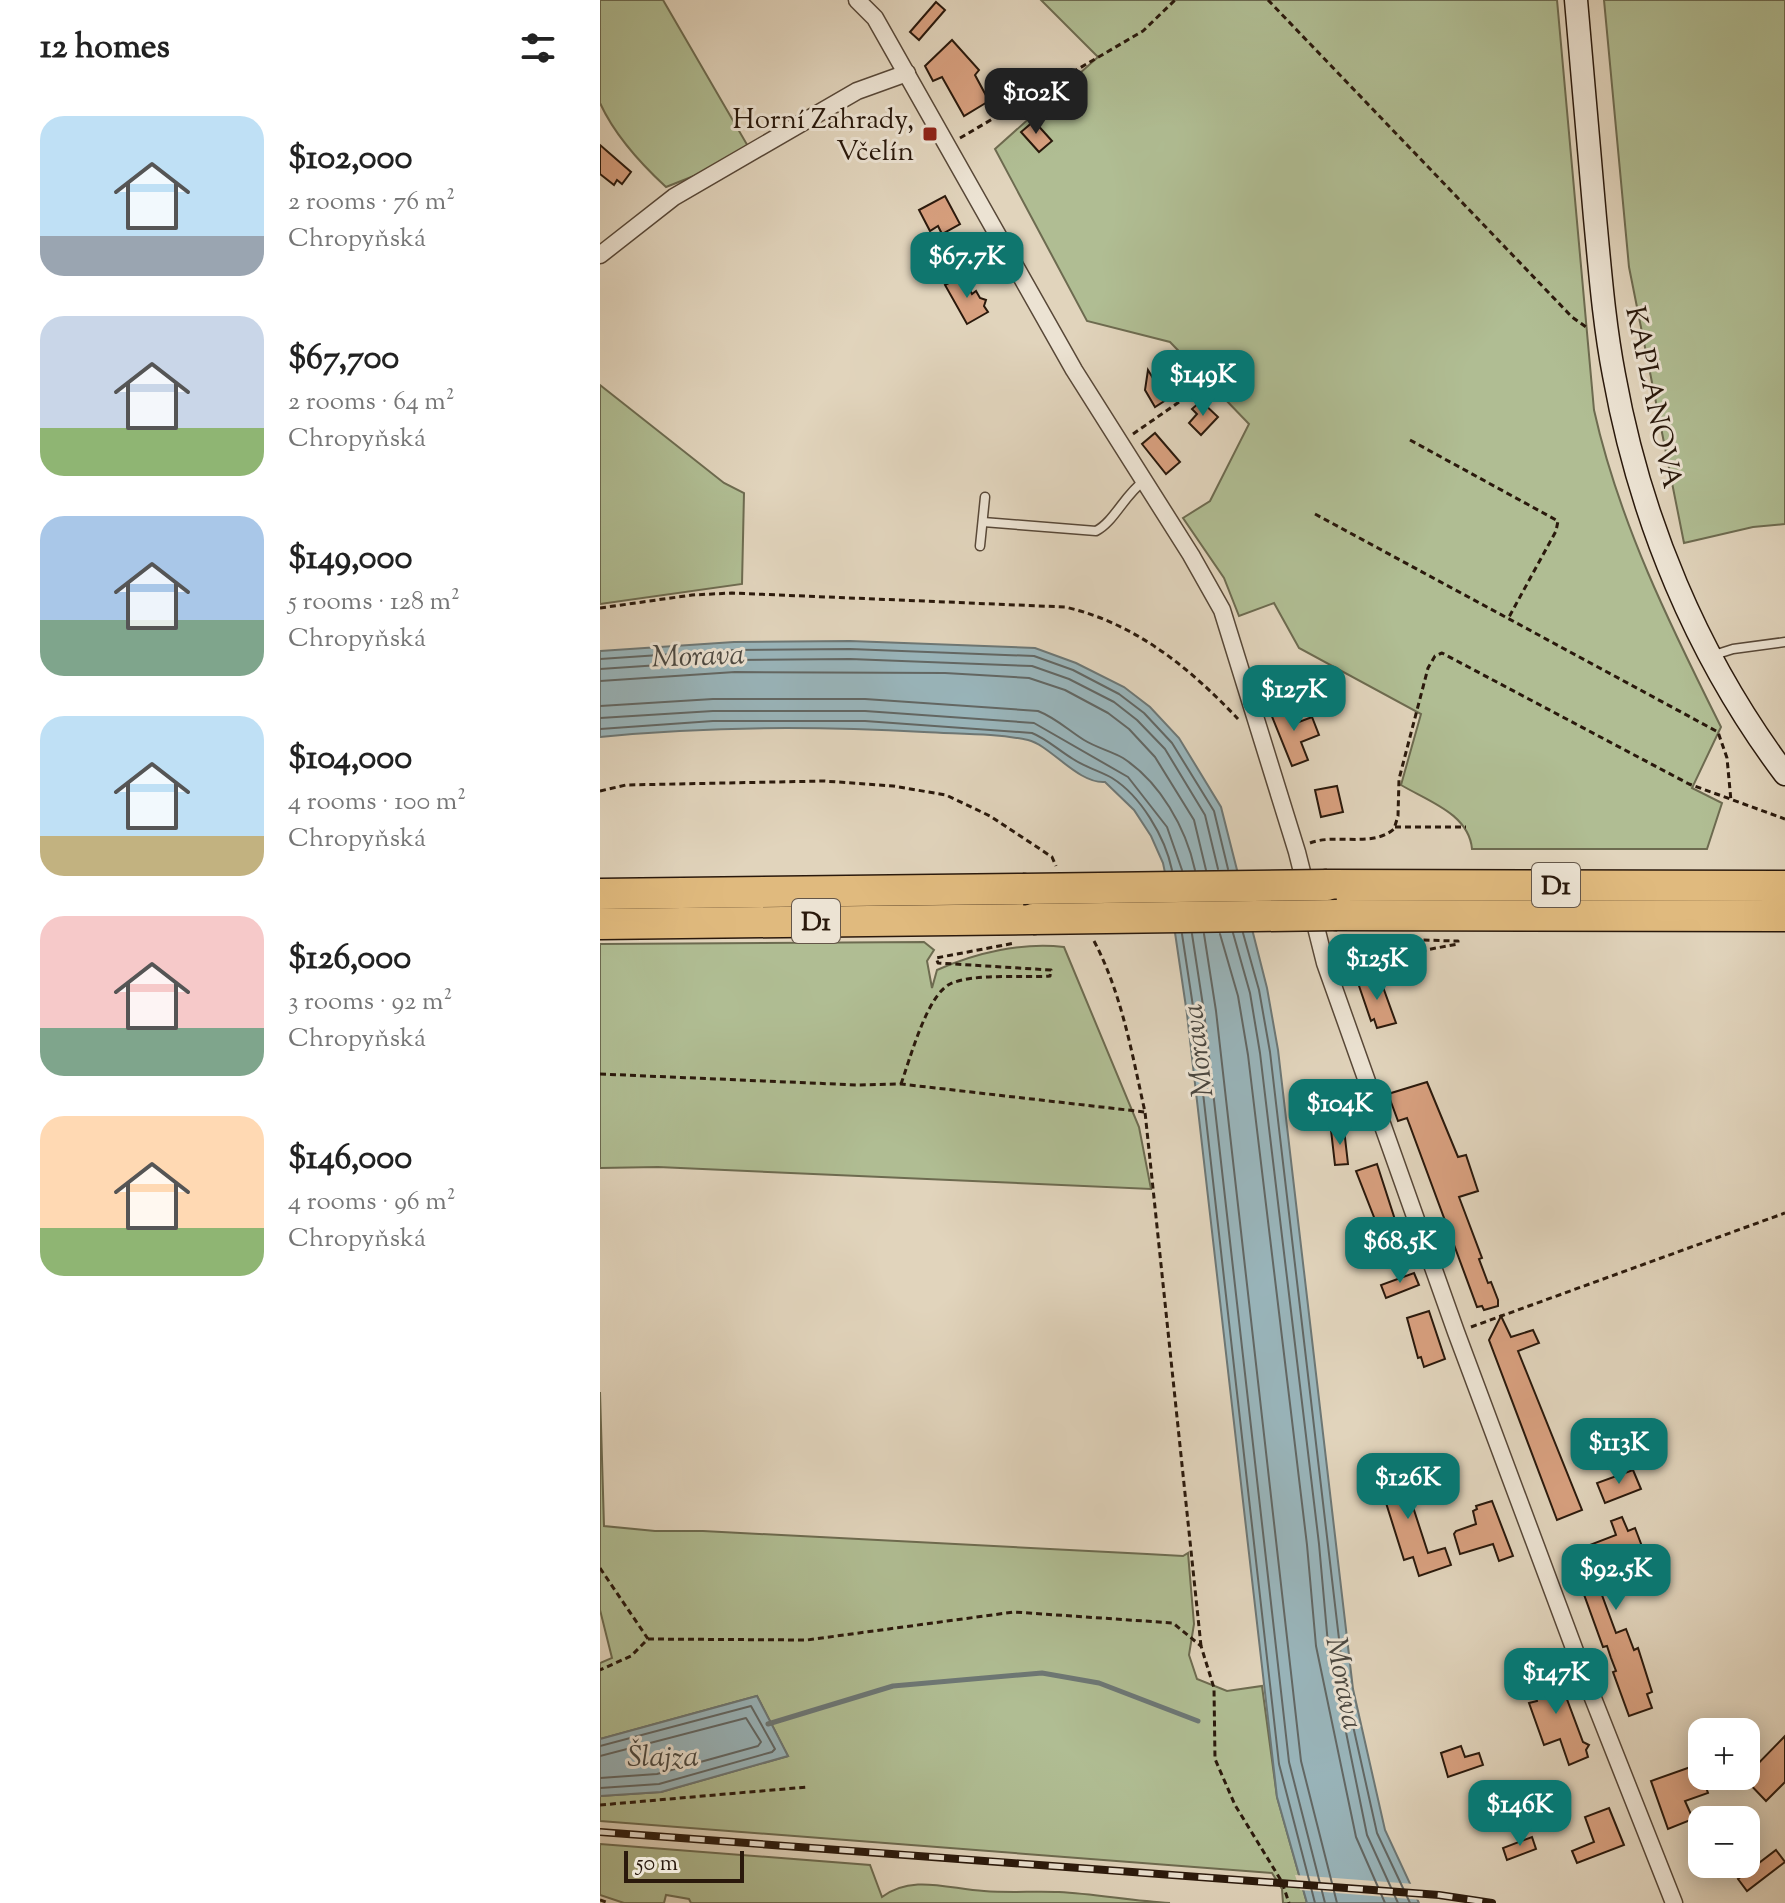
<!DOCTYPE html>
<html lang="en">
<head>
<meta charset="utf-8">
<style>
  body { margin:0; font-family:"Sorts Mill Goudy",serif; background:#f6f6f6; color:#222; height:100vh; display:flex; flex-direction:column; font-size:30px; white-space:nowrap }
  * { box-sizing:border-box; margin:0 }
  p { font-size:26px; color:#767676 }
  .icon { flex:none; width:44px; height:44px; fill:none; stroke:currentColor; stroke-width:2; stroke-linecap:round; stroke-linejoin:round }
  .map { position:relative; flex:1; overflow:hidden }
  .panel { display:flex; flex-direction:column; background:#fff; width:600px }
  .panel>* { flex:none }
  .buttons { position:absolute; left:1088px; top:1718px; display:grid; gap:16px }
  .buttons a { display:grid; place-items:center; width:72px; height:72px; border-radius:16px; background:#fff; box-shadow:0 4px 20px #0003; font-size:40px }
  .scale { position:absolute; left:24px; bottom:20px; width:120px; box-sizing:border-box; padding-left:8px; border:4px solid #2a190c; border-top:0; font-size:22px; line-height:28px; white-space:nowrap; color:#2a190c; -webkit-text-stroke:6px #ece3d3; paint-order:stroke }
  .price { position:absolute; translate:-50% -68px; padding:0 18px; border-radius:16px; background:#0f766e; color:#fff; font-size:26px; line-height:52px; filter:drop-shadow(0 2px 4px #0008) }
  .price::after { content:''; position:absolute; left:50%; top:48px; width:24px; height:18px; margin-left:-12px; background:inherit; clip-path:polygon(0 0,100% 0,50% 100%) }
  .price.on { background:#222; color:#fff }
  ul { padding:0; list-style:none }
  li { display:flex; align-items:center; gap:24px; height:200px; padding:0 40px }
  li span { display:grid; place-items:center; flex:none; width:224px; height:160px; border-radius:24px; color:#555 }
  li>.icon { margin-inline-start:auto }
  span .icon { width:96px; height:96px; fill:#fffc; stroke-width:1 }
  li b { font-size:34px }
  h2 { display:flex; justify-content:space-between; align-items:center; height:96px; padding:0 40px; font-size:34px }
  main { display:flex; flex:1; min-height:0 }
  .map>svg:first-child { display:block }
  .green { fill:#b0bd93; stroke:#6d6b50; stroke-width:2 }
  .water { fill:#99b5bb; stroke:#6d7775; stroke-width:2 }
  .pier { fill:#e1d4bc }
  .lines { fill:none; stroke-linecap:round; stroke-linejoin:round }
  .shore { stroke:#626764; stroke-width:2 }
  .stream { stroke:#6d7775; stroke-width:5 }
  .building { fill:#d8a07f; stroke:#2a190c; stroke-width:2 }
  .lane-casing { stroke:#584838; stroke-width:11 }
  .street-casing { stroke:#584838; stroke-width:19 }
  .secondary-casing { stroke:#2a190c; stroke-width:25 }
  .highway-casing { stroke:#2a190c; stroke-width:33 }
  .path { stroke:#2a190c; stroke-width:3; stroke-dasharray:6 4; stroke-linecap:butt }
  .lane { stroke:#ece3d3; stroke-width:8 }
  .street { stroke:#ece3d3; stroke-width:16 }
  .secondary { stroke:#ece3d3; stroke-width:22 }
  .highway { stroke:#e0ba7e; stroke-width:30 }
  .rail-casing { stroke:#2a190c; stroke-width:8 }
  .rail { stroke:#ece3d3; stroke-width:5; stroke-dasharray:15; stroke-linecap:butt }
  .highway-bridge-casing { stroke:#2a190c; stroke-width:33; stroke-linecap:butt }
  .highway-bridge { stroke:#e0ba7e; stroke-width:30 }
  .poi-dot { fill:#8f2418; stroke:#ece3d3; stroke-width:3 }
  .labels { text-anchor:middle; stroke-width:6; stroke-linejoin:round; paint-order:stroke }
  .shield { fill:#ece3d3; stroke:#645648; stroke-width:2 }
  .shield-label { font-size:26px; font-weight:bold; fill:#2a190c }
  .poi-label { font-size:28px; fill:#2a190c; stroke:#ece3d3; text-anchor:end }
  .street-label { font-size:28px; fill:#2a190c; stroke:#ece3d3 }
  .water-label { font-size:30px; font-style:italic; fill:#4b4841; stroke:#ece3d3 }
</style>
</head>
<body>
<main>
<section class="panel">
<h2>12 homes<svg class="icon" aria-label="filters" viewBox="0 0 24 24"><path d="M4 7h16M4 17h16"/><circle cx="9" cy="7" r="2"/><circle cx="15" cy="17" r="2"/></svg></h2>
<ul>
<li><span style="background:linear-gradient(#bfe0f5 75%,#9aa5b1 0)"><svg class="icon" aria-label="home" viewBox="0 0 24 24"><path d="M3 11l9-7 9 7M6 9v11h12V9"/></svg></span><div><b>$102,000</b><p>2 rooms · 76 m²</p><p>Chropyňská</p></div></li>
<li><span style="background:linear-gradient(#c9d6e8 70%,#8fb573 0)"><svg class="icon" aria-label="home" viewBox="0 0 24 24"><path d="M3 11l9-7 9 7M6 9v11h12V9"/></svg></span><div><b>$67,700</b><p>2 rooms · 64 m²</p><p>Chropyňská</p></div></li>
<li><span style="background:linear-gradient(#a9c7e8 65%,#7fa58c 0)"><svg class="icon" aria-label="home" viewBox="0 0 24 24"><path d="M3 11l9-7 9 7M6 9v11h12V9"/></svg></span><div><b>$149,000</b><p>5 rooms · 128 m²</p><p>Chropyňská</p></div></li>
<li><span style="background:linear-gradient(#bfe0f5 75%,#c2b280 0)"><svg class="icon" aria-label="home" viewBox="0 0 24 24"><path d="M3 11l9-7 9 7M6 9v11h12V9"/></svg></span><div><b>$104,000</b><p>4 rooms · 100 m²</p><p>Chropyňská</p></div></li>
<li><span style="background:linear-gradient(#f6c9c9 70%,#7fa58c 0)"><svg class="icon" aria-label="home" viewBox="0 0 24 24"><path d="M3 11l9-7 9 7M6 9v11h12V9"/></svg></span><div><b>$126,000</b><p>3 rooms · 92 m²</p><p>Chropyňská</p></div></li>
<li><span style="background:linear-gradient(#ffd9b3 70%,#8fb573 0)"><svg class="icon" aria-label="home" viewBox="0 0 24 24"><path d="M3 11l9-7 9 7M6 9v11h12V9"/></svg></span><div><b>$146,000</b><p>4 rooms · 96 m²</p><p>Chropyňská</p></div></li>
</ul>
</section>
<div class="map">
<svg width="1185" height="1903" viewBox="0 0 1185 1903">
  <rect width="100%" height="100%" fill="#e1d4bc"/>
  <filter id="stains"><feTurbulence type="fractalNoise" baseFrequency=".0025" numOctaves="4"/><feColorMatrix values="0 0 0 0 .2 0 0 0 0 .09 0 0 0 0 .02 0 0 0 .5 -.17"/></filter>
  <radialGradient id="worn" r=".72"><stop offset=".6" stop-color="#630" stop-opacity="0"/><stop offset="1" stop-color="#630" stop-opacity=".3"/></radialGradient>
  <g class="green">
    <path d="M 0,0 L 63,0 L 149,148 L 104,172 L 66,187 C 40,163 15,136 0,103 Z"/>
    <path d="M 441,0 L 957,0 L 994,410 C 1019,522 1070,625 1121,727 L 1092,788 L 1122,803 L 1107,849 L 872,849 C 869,814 828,801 801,785 L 821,714 L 699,648 L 674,603 L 639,616 L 624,578 L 583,518 L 610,501 L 649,424 L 570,342 L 487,321 L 395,149 L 498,57 Z"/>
    <polygon points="1004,0 1185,0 1185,524 1153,527 1084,543 1029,267"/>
    <polygon points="0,385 124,483 144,493 142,584 0,604"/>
    <path d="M 324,942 L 334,950 L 327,961 L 332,988 L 337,970 C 375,953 422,942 464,947 L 539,1127 L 551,1189 L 58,1167 L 0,1168 L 0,944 Z"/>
    <polygon points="0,1392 4,1526 55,1531 103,1531 547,1554 583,1556 588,1553 594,1624 589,1655 597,1679 627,1691 662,1686 677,1797 707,1903 683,1903 682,1889 672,1873 0,1821 0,1796 61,1792 188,1756 157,1696 0,1739 0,1663 12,1658 0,1610"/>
    <path d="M 0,1844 L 270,1865 L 282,1897 C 312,1874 349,1889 384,1891 C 409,1893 434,1891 459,1892 C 496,1894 533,1901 570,1903 L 91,1903 L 89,1899 L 66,1895 L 64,1903 L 24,1903 L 0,1895 Z"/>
  </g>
  <g class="water">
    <path d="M 250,641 L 435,648 L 476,663 L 524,687 L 550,707 L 579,738 L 621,807 L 667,988 L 678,1050 L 753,1689 L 785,1830 L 819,1903 L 707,1903 L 677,1797 L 587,1014 L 569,892 L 563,863 L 551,836 L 534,810 L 505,782 C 478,784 450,745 428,740 C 394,733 358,734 324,732 C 216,726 107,726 0,737 L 0,651 L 134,642 Z"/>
    <polygon points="157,1696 188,1756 61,1792 0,1796 0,1739"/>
  </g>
  <polygon class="pier" points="695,1875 814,1884 822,1900 700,1890"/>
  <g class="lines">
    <g class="shore">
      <polyline points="0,659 134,650 250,649 434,656 473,670 519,694 544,713 572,743 614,811 628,869"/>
      <polyline points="0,669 134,660 250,659 432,666 469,679 514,702 537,720 565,749 605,815 618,869"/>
      <polyline points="0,681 135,672 345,673 429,678 465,690 508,713 529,729 555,757 594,820 606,870"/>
      <path d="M 0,706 L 113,699 L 265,699 L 438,711 C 456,718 468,730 484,740 C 497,748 511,751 523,758 C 560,782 586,828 595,870"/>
      <polyline points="0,718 113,711 265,711 434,723 528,777 567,827 582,870"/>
      <path d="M 0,729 L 113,721 L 265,721 L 432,733 C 447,739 458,750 473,759 C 485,767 502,772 512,778 C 541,796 565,837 572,870"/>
      <polyline points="633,933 650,993 660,1053 719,1544 728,1644 767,1835 798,1903"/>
      <polyline points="643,933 659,990 670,1052 745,1690 777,1833 810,1903"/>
      <polyline points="582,934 594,1013 679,1764 715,1903"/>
      <polyline points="592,934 604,1012 689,1762 725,1903"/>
      <polyline points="604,934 616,1011 701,1761 737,1903"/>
      <polyline points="620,934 638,996 648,1055 707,1545 716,1646 756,1837 785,1903"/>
      <polyline points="0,1746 151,1706 175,1749 172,1752 59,1784 0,1788"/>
      <polyline points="0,1756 146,1718 161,1742 158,1746 57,1774 0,1778"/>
    </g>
    <polyline class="stream" points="168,1724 293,1686 442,1673 499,1683 598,1721"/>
  </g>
  <g class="building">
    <polygon points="336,2 345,10 319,40 310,32"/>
    <polygon points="352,40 379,70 375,75 389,101 364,116 342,77 333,81 325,66"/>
    <polygon points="434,121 452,141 439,152 421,132"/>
    <polygon points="0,145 31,172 22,184 17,180 14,185 0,174"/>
    <polygon points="345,196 360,224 342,234 338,226 330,231 319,210"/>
    <polygon points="362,276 372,294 376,291 380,298 386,300 384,306 388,312 367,324 345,285"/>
    <polygon points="548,370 566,400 555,407 545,390"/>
    <polygon points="601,401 618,417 601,435 589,423 597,414 592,409"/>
    <polygon points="555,433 580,462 566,474 542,444"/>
    <polygon points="693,705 699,722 712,717 719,735 701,742 708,760 692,766 671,714"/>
    <polygon points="737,786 743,812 721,817 715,790"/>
    <polygon points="779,976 796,1023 777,1028 774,1019 771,1021 758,983"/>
    <polygon points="827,1082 858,1157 866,1155 878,1191 859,1197 882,1258 879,1259 888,1283 891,1282 898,1300 898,1306 884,1310 882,1306 877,1307 807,1118 798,1121 788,1094"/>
    <polygon points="744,1129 748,1164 735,1165 731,1130"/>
    <polygon points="777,1164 798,1229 781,1235 756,1171"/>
    <polygon points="814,1273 819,1285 786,1298 781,1285"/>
    <polygon points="829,1311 845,1359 824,1367 821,1357 818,1358 807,1318"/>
    <polygon points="901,1316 911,1337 933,1330 939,1343 918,1351 982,1510 957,1520 889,1340"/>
    <polygon points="798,1461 828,1553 845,1548 851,1565 819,1576 813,1557 804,1560 775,1468"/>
    <polygon points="1033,1470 1041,1489 1005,1503 997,1483"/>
    <polygon points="892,1501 913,1556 899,1561 893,1544 860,1554 854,1534 856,1531 876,1524 873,1511 877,1509 876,1506"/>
    <polygon points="1022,1517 1028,1531 1035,1528 1051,1570 1032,1577 1021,1548 999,1557 1009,1583 999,1587 1016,1633 1026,1629 1034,1650 1038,1648 1052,1692 1047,1694 1052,1708 1029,1716 1013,1672 1016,1671 1011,1658 1007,1646 1003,1647 969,1553 1016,1535 1011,1521"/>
    <polygon points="930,1670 942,1675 956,1670 983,1742 989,1745 986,1750 988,1757 969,1765 960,1739 944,1745 929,1703 937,1701"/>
    <polygon points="1185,1736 1185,1782 1166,1801 1144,1778"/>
    <polygon points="861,1746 865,1757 879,1753 883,1765 848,1777 841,1753"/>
    <polygon points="1102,1763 1102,1776 1108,1793 1085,1801 1093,1819 1068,1829 1051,1781"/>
    <polygon points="1009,1808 1024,1845 977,1863 972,1851 994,1842 985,1817"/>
    <polygon points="932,1837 936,1849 907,1860 903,1848"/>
    <polygon points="1176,1850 1185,1862 1147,1891 1138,1879"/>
  </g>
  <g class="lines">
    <g class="lane-casing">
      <g id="lane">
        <path d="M 383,522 L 496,531 C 514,522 525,494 544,481"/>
        <polyline points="380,546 385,497"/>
        <polyline points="1111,656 1133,649 1185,642"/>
      </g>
    </g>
    <g class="street-casing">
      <g id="street">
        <polyline points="257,0 275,18 474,370 591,555 622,610 697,852 725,963 856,1332 987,1683 1074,1903"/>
        <polyline points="0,255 74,197 257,91 307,73"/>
      </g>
    </g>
    <g class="secondary-casing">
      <path id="secondary" d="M 976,0 C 982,73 989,145 995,218 C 1000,270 1004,323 1014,375 C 1040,519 1097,657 1185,774"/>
    </g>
    <g class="highway-casing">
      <g id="highway">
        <polyline points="727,885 1185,886"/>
        <polyline points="0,894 423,889"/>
        <polyline points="737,915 1185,916"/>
        <polyline points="0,924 433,919"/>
      </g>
    </g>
    <g class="path">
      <polyline points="668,0 972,317 989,329"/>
      <polyline points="360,138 543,31 575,0"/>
      <polyline points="533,434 592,393"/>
      <polyline points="810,440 958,521 956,531 909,617"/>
      <polyline points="715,514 1118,732 1127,758 1131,801"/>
      <path d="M 0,608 L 92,595 L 132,593 L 465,607 C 535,623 590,668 638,719"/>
      <polyline points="0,791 26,785 224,781 293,786 346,795 390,816 452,857 456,866"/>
      <polyline points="795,827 866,827"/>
      <path d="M 710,843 C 736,833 772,848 794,829 L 798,816 L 799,779 L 828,668 L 835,656 L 842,653 L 1089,784 L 1185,819"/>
      <path d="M 494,941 C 522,994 532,1054 545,1112 L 601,1646"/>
      <polyline points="741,962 777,959 858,944 858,941 819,940"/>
      <polyline points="0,1074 258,1085 301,1084 545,1112"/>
      <path d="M 301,1084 C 310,1059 327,995 350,984 C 373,973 423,978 450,976 L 451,970 L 338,963 L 336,958 L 415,943"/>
      <polyline points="871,1327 1185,1213"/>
      <polyline points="0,1568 48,1639 31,1656 0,1670"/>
      <polyline points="48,1639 207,1640 414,1612 573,1623 601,1646 614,1688 615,1759 635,1805 682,1882 689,1903"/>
      <polyline points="0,1805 207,1787"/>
      <polyline points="0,1900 9,1903"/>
    </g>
    <use href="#lane" class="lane"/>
    <use href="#street" class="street"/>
    <use href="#secondary" class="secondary"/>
    <use href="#highway" class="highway"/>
    <g class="rail-casing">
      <polyline id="rail" points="0,1832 839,1895 892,1903"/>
    </g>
    <use href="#rail" class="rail"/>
    <g class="highway-bridge-casing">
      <g id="highway-bridge">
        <polyline points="423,889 727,885"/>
        <polyline points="433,919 737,915"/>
      </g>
    </g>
    <use href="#highway-bridge" class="highway-bridge"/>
  </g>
  <rect class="poi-dot" x="322" y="126" width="16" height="16" rx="4"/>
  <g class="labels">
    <g class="shield">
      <rect x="932" y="863" width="48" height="44" rx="6"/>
      <rect x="192" y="899" width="48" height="44" rx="6"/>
    </g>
    <g class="shield-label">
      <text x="956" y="894">D1</text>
      <text x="216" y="930">D1</text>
    </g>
    <g class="poi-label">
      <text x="314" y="128">Horní Zahrady,<tspan x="314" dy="32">Včelín</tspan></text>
    </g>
    <g class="street-label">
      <text transform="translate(1055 397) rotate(78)" y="10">KAPLANOVA</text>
    </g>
    <g class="water-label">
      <text transform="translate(98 655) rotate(-2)" y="10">Morava</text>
      <text transform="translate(597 1051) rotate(-97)" y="10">Morava</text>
      <text transform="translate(745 1683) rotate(79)" y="10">Morava</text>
      <text x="63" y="1766">Šlajza</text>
    </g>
  </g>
  <rect width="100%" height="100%" filter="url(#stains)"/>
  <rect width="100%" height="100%" fill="url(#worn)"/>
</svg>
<div class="buttons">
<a>+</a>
<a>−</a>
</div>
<div class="scale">50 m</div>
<b class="price on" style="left:436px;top:136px">$102K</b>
<b class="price" style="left:367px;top:300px">$67.7K</b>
<b class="price" style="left:603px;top:418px">$149K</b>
<b class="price" style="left:694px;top:733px">$127K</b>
<b class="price" style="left:777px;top:1002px">$125K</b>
<b class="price" style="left:740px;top:1147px">$104K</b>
<b class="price" style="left:800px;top:1285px">$68.5K</b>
<b class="price" style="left:1019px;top:1486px">$113K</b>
<b class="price" style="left:808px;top:1521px">$126K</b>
<b class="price" style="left:1016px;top:1612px">$92.5K</b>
<b class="price" style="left:956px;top:1716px">$147K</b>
<b class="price" style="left:920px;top:1848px">$146K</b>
</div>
</main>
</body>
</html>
